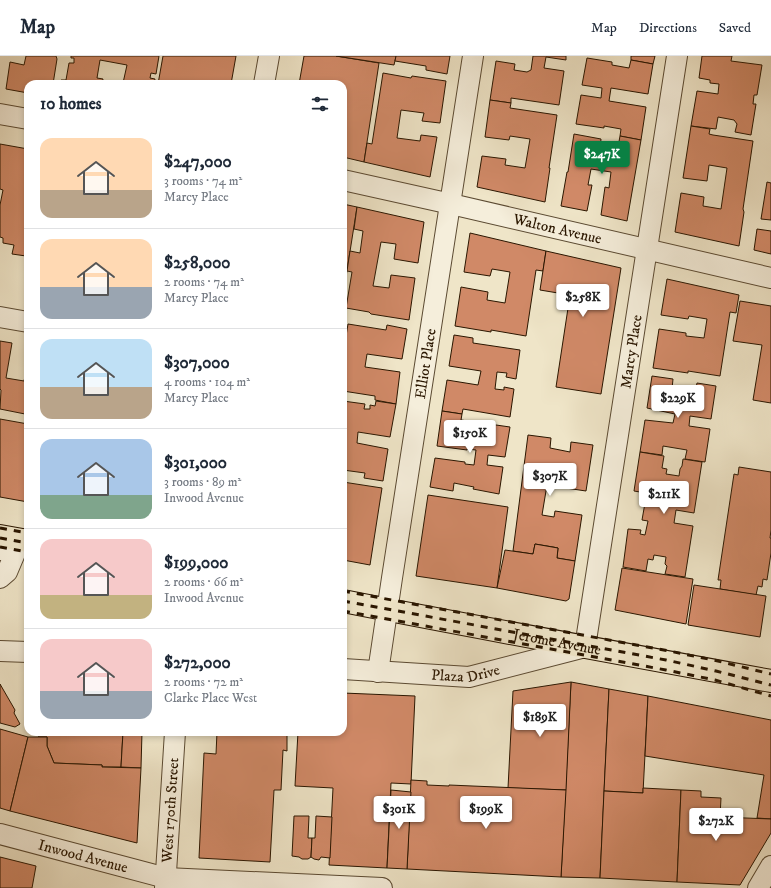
<!DOCTYPE html>
<html lang="en">
<head>
<meta charset="utf-8">
<style>
  body { margin:0; font-family:"IM FELL DW Pica",serif; background:#f2f2f3; color:#1f2937; height:100vh; display:flex; flex-direction:column; font-size:15px; white-space:nowrap }
  * { box-sizing:border-box; margin:0 }
  p { font-size:13px; color:#747a83 }
  .icon { flex:none; width:22px; height:22px; fill:none; stroke:currentColor; stroke-width:2; stroke-linecap:round; stroke-linejoin:round }
  .map { position:relative; flex:1; overflow:hidden }
  .drawer { position:absolute; left:24px; top:24px; width:323px; height:656px; display:flex; flex-direction:column; background:#fff; border-radius:12px; box-shadow:0 2px 6px #0003 }
  .drawer>* { flex:none }
  .price { position:absolute; translate:-50% -34px; padding:0 9px; border-radius:4px; background:#fff; color:#222; font-size:13px; line-height:26px; filter:drop-shadow(0 1px 2px #0008) }
  .price::after { content:''; position:absolute; left:50%; top:24px; width:12px; height:9px; margin-left:-6px; background:inherit; clip-path:polygon(0 0,100% 0,50% 100%) }
  .price.on { background:#0b8043; color:#fff }
  ul { padding:0; list-style:none }
  li { display:flex; align-items:center; gap:12px; height:100px; padding:0 16px }
  li+li { border-top:1px solid #e0e1e3 }
  li span { display:grid; place-items:center; flex:none; width:112px; height:80px; border-radius:12px; color:#555 }
  li>.icon { margin-inline-start:auto }
  span .icon { width:48px; height:48px; fill:#fffc; stroke-width:1 }
  li b { font-size:17px }
  h2 { display:flex; justify-content:space-between; align-items:center; height:48px; padding:0 16px; font-size:17px }
  header { display:flex; align-items:center; gap:24px; box-sizing:border-box; height:56px; padding:0 20px; background:#fff; border-bottom:1px solid #e0e1e3 }
  header strong { font-size:19px }
  nav { display:flex; gap:22px; margin-inline-start:auto; font-size:14px }
  .map>svg:first-child { display:block }
  .building { fill:#d08967; stroke:#2a1600 }
  .lines { fill:none; stroke-linecap:round; stroke-linejoin:round }
  .minor-casing { stroke:#5b4a32; stroke-width:22 }
  .major-casing { stroke:#2a1600; stroke-width:24 }
  .minor { stroke:#f5eedb; stroke-width:20 }
  .major { stroke:#efe5c8; stroke-width:22 }
  .rail { stroke:#2a1600; stroke-width:3; stroke-dasharray:7 7; stroke-linecap:butt }
  .labels { text-anchor:middle; stroke-width:4; stroke-linejoin:round; paint-order:stroke }
  .street-label { font-size:15px; fill:#2a1600; stroke:#f5eedb }
</style>
</head>
<body>
<header>
<strong>Map</strong>
<nav><a>Map</a><a>Directions</a><a>Saved</a></nav>
</header>
<div class="map">
<svg width="771" height="832" viewBox="0 0 771 832">
  <rect width="100%" height="100%" fill="#efe5c8"/>
  <filter id="stains"><feTurbulence type="fractalNoise" baseFrequency=".005" numOctaves="4"/><feColorMatrix values="0 0 0 0 .2 0 0 0 0 .09 0 0 0 0 .02 0 0 0 .5 -.17"/></filter>
  <radialGradient id="worn" r=".72"><stop offset=".6" stop-color="#630" stop-opacity="0"/><stop offset="1" stop-color="#630" stop-opacity=".3"/></radialGradient>
  <g class="building">
    <polygon points="26,0 56,0 57,3 53,28 28,28 28,37 6,33 10,6 24,9"/>
    <polygon points="71,0 159,0 156,18 151,17 150,22 155,23 154,28 118,28 118,26 123,27 127,9 100,4 97,22 103,23 102,28 60,28 61,24 66,24 69,7 74,7 74,2 71,2"/>
    <polygon points="163,0 236,0 231,28 158,28"/>
    <polygon points="304,0 336,0 379,7 364,106 343,101 343,28 299,28"/>
    <polygon points="336,0 396,0 394,9"/>
    <polygon points="396,0 450,0 447,18 426,14 426,10 395,5"/>
    <polygon points="533,0 566,0 566,4 546,1 544,12 564,15 559,49 511,42 511,47 490,44 496,5 515,8 514,14 527,16 531,14"/>
    <polygon points="631,0 655,0 653,8 631,4"/>
    <polygon points="702,0 732,0 731,5 762,9 757,39 754,39 753,48 756,48 751,79 735,76 737,68 734,64 718,61 716,73 691,70 697,35 718,38 719,28 710,27 710,24 699,22"/>
    <polygon points="587,2 612,6 612,9 629,12 631,4 653,8 648,38 611,32 609,45 646,51 641,84 620,80 621,73 604,70 604,72 576,68 581,39 601,42 602,32 582,29"/>
    <polygon points="383,17 411,22 412,20 446,25 440,67 422,65 424,57 401,54 397,82 420,85 421,79 437,81 430,121 364,106 367,87 372,88"/>
    <polygon points="490,44 511,47 510,52 557,59 549,112 550,112 545,146 477,131 482,100 506,103 505,109 525,112 530,83 510,80 509,84 485,81"/>
    <polygon points="691,70 710,73 709,78 713,79 753,85 743,153 744,156 739,190 675,176 681,137 704,141 703,150 721,153 727,112 709,109 707,125 683,122"/>
    <polygon points="574,78 601,83 600,94 617,97 620,80 641,84 627,165 601,159 605,131 609,132 611,116 591,113 588,129 592,129 587,155 561,150 567,116 568,116"/>
    <polygon points="0,88 28,93 28,192 26,200 12,198 14,189 3,187 3,182 0,181 0,149 3,134 0,133"/>
    <polygon points="767,126 771,127 771,164 761,163"/>
    <polygon points="343,148 357,151 343,240"/>
    <polygon points="357,151 424,166 418,207 394,203 396,188 381,186 373,230 389,232 391,219 415,222 409,264 371,258 369,256 346,252 352,216 347,215 350,195 360,197 363,175 354,173"/>
    <polygon points="757,173 771,175 771,198 754,194"/>
    <polygon points="470,177 546,195 543,215 536,214 526,280 491,274 491,276 455,270 461,231 488,236 487,244 505,247 510,216 492,213 490,220 464,216"/>
    <polygon points="546,195 621,212 601,338 556,331 570,239 540,234"/>
    <polygon points="667,223 739,239 736,257 730,256 720,320 688,315 688,317 653,312 659,273 686,277 686,280 704,282 707,263 689,260 688,263 661,259"/>
    <polygon points="740,245 771,250 771,347 753,344 762,289 733,285"/>
    <polygon points="348,268 386,274 387,269 407,273 402,303 367,298 365,311 400,316 396,348 375,344 375,340 343,335 343,298"/>
    <polygon points="454,279 473,282 473,287 520,294 516,323 506,321 507,317 497,316 495,333 504,334 504,331 514,333 510,361 463,353 462,358 442,355 447,324 478,329 481,315 449,310"/>
    <polygon points="0,285 12,287 6,322 24,325 28,306 28,343 25,358 0,353 1,334 0,333"/>
    <polygon points="652,320 673,323 672,333 695,337 697,327 716,330 711,363 690,360 689,370 710,373 705,406 685,403 687,394 663,390 662,399 640,396 645,364 673,367 675,358 647,352"/>
    <polygon points="343,345 365,348 364,353 370,353 370,349 375,350 376,345 396,348 390,381 358,376 357,387 388,393 383,425 364,422 365,417 343,414"/>
    <polygon points="442,355 462,358 461,364 510,371 505,401 488,399 487,409 503,411 499,438 473,433 474,431 454,427 453,435 430,431 435,402 465,406 465,408 474,409 476,394 467,393 467,394 437,390"/>
    <polygon points="0,363 28,368 28,446 0,441"/>
    <polygon points="528,379 551,382 550,392 570,396 571,386 593,389 586,435 559,431 559,425 548,423 542,459 554,461 555,455 582,459 575,505 557,502 558,492 553,491 535,488 533,498 513,495"/>
    <polygon points="640,396 664,400 662,412 667,413 666,418 679,420 680,413 682,410 683,403 702,406 694,457 676,454 674,467 693,470 685,521 665,518 667,510 665,508 666,501 654,499 653,504 648,503 646,515 623,511 628,473 641,474 640,478 645,479 648,465 642,464 645,447 650,448 652,434 647,433 646,437 634,435"/>
    <polygon points="739,411 771,416 771,474 770,482 771,482 771,497 767,524 763,523 762,531 758,530 756,539 720,533 721,524 718,524 734,418 738,419"/>
    <polygon points="343,426 382,432 370,509 343,504"/>
    <polygon points="428,439 508,451 497,532 416,520"/>
    <polygon points="535,488 558,492 557,502 575,505 569,543 566,545 497,532 505,494 533,498"/>
    <polygon points="622,512 693,523 686,568 615,554"/>
    <polygon points="694,529 766,540 760,581 688,569"/>
    <polygon points="571,626 609,633 600,822 561,821"/>
    <polygon points="571,626 566,734 508,732 513,635"/>
    <polygon points="0,628 15,654 14,657 20,668 15,671 0,667"/>
    <polygon points="609,633 648,640 643,737 604,735"/>
    <polygon points="343,637 415,640 411,728 391,727 387,812 329,809 333,732 295,730 298,676 343,676"/>
    <polygon points="648,640 771,664 771,763 757,762 764,719 645,700"/>
    <polygon points="0,673 28,681 10,755 0,752"/>
    <polygon points="36,676 123,676 121,711 102,711 102,709 54,707 47,690 47,681 39,681"/>
    <polygon points="123,676 142,676 141,712 121,711"/>
    <polygon points="217,676 287,676 287,695 283,694 281,734 274,734 270,806 199,802 204,697 216,698"/>
    <polygon points="28,681 47,681 47,690 54,707 102,709 102,711 141,712 137,787 10,755"/>
    <polygon points="411,724 427,725 427,729 449,730 449,729 566,734 561,821 407,813"/>
    <polygon points="643,732 681,734 677,826 600,822 604,735 643,737"/>
    <polygon points="391,734 411,736 407,813 387,812"/>
    <polygon points="681,734 701,735 701,741 721,742 720,761 771,763 771,777 740,829 677,826"/>
    <polygon points="294,760 309,760 308,782 312,782 311,801 308,803 302,803 299,801 292,800"/>
    <polygon points="316,760 332,761 330,802 321,801 319,804 314,803 311,801 312,782 315,782"/>
    <polygon points="0,801 36,810 32,832 0,832"/>
  </g>
  <g class="lines">
    <g class="minor-casing">
      <g id="minor">
        <polyline points="264,28 269,0"/>
        <polyline points="0,58 28,63"/>
        <path id="s1" d="M 343,124 L 451,148 L 771,222"/>
        <polyline points="0,261 28,266"/>
        <polyline points="0,494 21,483 7,516 0,522"/>
        <polyline points="0,595 28,596"/>
        <path id="s2" d="M 343,613 L 469,621 L 585,591 L 677,0"/>
        <path id="s3" d="M 378,616 L 392,522 L 473,0"/>
        <path id="s4" d="M 0,778 L 166,822 L 382,832"/>
        <path id="s5" d="M 165,832 L 175,676"/>
        <polyline points="758,832 771,810"/>
      </g>
    </g>
    <g class="major-casing">
      <g id="major">
        <polyline points="0,480 28,485"/>
        <path id="s6" d="M 343,545 C 485,573 628,599 771,625"/>
      </g>
    </g>
    <use href="#minor" class="minor"/>
    <use href="#major" class="major"/>
    <g class="rail">
      <polyline points="0,472 28,477"/>
      <polyline points="0,482 28,487"/>
      <polyline points="0,491 28,496"/>
      <polyline points="343,535 669,595 718,605 771,618"/>
      <polyline points="343,545 666,604 716,615 771,629"/>
      <polyline points="343,555 666,614 715,624 771,640"/>
    </g>
  </g>
  <g class="labels">
    <g class="street-label">
      <text dy="5" stroke="none"><textPath href="#s1" startOffset="220">Walton Avenue</textPath></text>
      <text dy="5" stroke="none"><textPath href="#s2" startOffset="545">Marcy Place</textPath></text>
      <text dy="5" stroke="none"><textPath href="#s3" startOffset="312">Elliot Place</textPath></text>
      <text dy="5" stroke="none"><textPath href="#s6" startOffset="218">Jerome Avenue</textPath></text>
      <text dy="5" stroke="none"><textPath href="#s2" startOffset="123">Plaza Drive</textPath></text>
      <text dy="5" stroke="none"><textPath href="#s5" startOffset="78">West 170th Street</textPath></text>
      <text dy="5" stroke="none"><textPath href="#s4" startOffset="86">Inwood Avenue</textPath></text>
    </g>
  </g>
  <rect width="100%" height="100%" filter="url(#stains)"/>
  <rect width="100%" height="100%" fill="url(#worn)"/>
</svg>
<b class="price on" style="left:602px;top:119px">$247K</b>
<b class="price" style="left:583px;top:262px">$258K</b>
<b class="price" style="left:678px;top:363px">$229K</b>
<b class="price" style="left:470px;top:398px">$150K</b>
<b class="price" style="left:550px;top:441px">$307K</b>
<b class="price" style="left:664px;top:459px">$211K</b>
<b class="price" style="left:540px;top:682px">$189K</b>
<b class="price" style="left:399px;top:774px">$301K</b>
<b class="price" style="left:486px;top:774px">$199K</b>
<b class="price" style="left:716px;top:786px">$272K</b>
<section class="drawer">
<h2>10 homes<svg class="icon" aria-label="filters" viewBox="0 0 24 24"><path d="M4 7h16M4 17h16"/><circle cx="9" cy="7" r="2"/><circle cx="15" cy="17" r="2"/></svg></h2>
<ul>
<li><span style="background:linear-gradient(#ffd9b3 65%,#b9a48a 0)"><svg class="icon" aria-label="home" viewBox="0 0 24 24"><path d="M3 11l9-7 9 7M6 9v11h12V9"/></svg></span><div><b>$247,000</b><p>3 rooms · 74 m²</p><p>Marcy Place</p></div></li>
<li><span style="background:linear-gradient(#ffd9b3 60%,#9aa5b1 0)"><svg class="icon" aria-label="home" viewBox="0 0 24 24"><path d="M3 11l9-7 9 7M6 9v11h12V9"/></svg></span><div><b>$258,000</b><p>2 rooms · 74 m²</p><p>Marcy Place</p></div></li>
<li><span style="background:linear-gradient(#bfe0f5 60%,#b9a48a 0)"><svg class="icon" aria-label="home" viewBox="0 0 24 24"><path d="M3 11l9-7 9 7M6 9v11h12V9"/></svg></span><div><b>$307,000</b><p>4 rooms · 104 m²</p><p>Marcy Place</p></div></li>
<li><span style="background:linear-gradient(#a9c7e8 70%,#7fa58c 0)"><svg class="icon" aria-label="home" viewBox="0 0 24 24"><path d="M3 11l9-7 9 7M6 9v11h12V9"/></svg></span><div><b>$301,000</b><p>3 rooms · 89 m²</p><p>Inwood Avenue</p></div></li>
<li><span style="background:linear-gradient(#f6c9c9 70%,#c2b280 0)"><svg class="icon" aria-label="home" viewBox="0 0 24 24"><path d="M3 11l9-7 9 7M6 9v11h12V9"/></svg></span><div><b>$199,000</b><p>2 rooms · 66 m²</p><p>Inwood Avenue</p></div></li>
<li><span style="background:linear-gradient(#f6c9c9 65%,#9aa5b1 0)"><svg class="icon" aria-label="home" viewBox="0 0 24 24"><path d="M3 11l9-7 9 7M6 9v11h12V9"/></svg></span><div><b>$272,000</b><p>2 rooms · 72 m²</p><p>Clarke Place West</p></div></li>
</ul>
</section>
</div>
</body>
</html>
